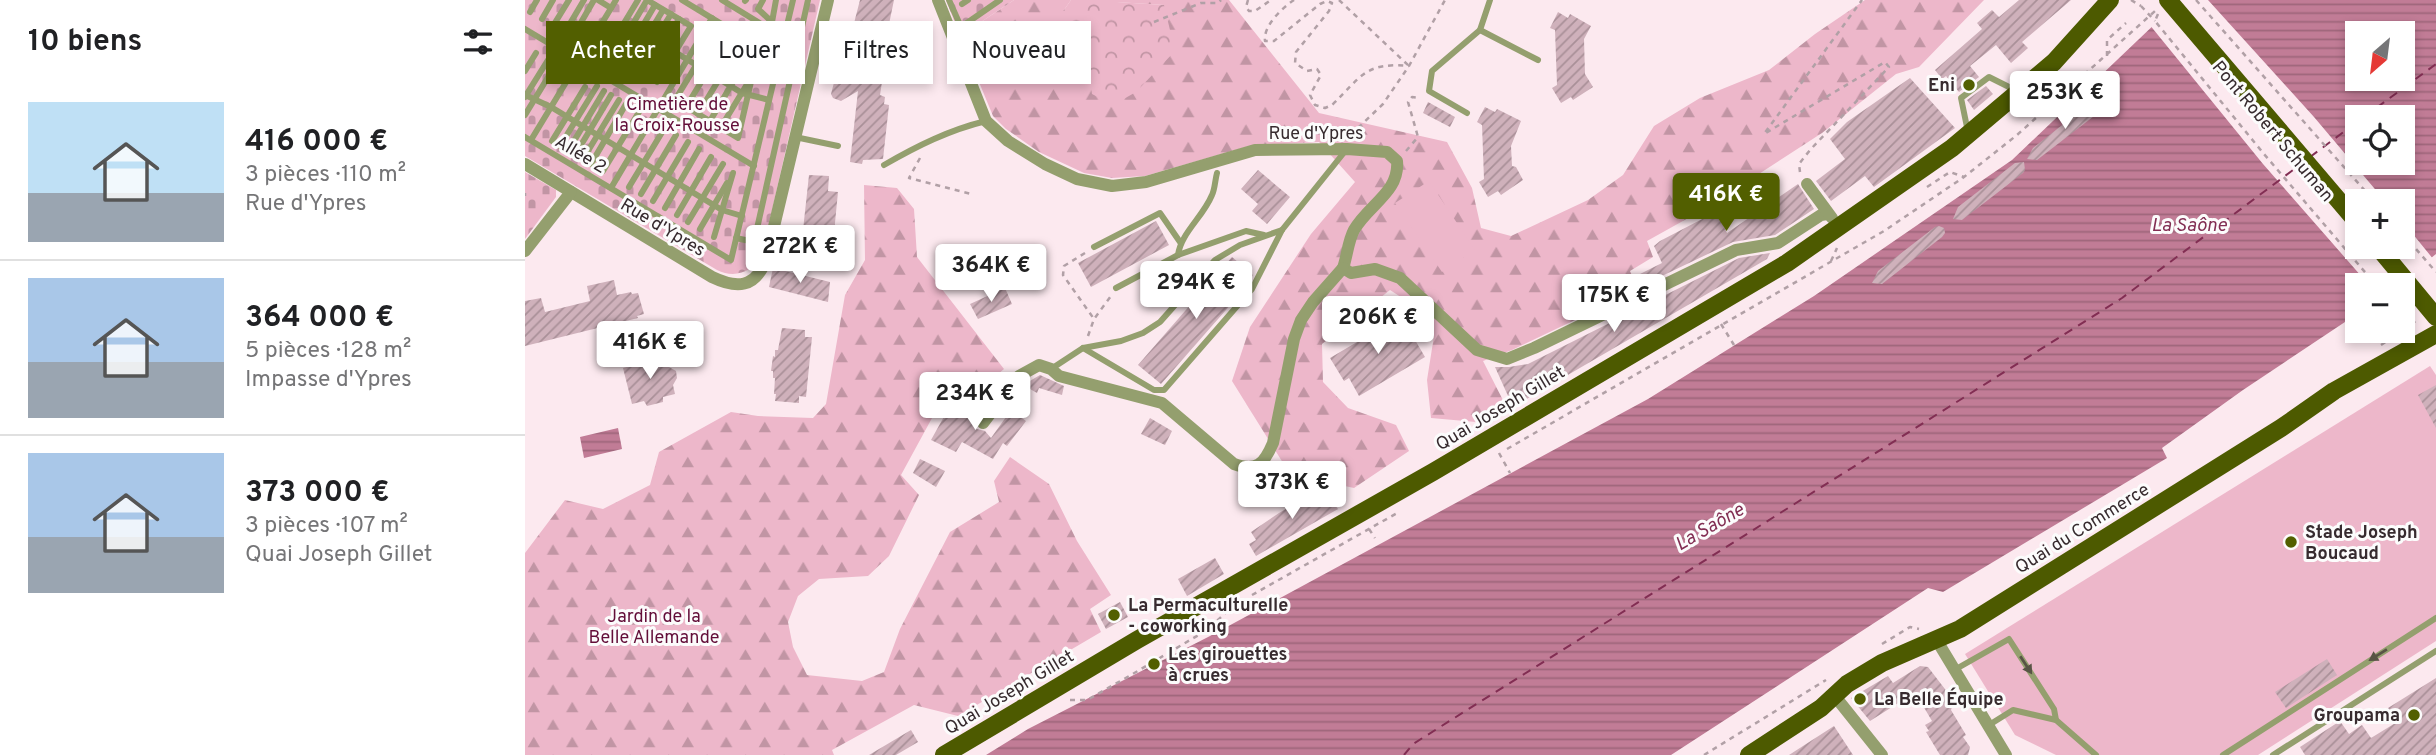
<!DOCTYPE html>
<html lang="fr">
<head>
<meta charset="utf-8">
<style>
  body { margin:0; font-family:Overpass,sans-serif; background:#f6f6f6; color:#202124; height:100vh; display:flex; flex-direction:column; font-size:26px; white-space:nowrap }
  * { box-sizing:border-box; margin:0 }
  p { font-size:23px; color:#757577 }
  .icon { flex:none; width:38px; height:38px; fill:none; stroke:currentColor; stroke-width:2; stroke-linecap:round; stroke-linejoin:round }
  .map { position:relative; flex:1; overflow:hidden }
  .details { display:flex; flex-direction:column; background:#fff; width:525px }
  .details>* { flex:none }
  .hud { position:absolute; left:21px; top:21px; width:665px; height:63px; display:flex; gap:14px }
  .needle { width:46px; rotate:208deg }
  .controls { position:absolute; left:1820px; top:21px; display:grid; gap:14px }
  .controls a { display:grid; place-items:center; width:70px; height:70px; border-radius:0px; background:#fff; box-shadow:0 4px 10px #0003; font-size:35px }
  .price { position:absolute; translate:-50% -60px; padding:0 16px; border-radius:7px; background:#fff; color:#222; font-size:23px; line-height:46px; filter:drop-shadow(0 2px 4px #0008) }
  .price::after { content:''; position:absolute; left:50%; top:42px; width:21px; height:16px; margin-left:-10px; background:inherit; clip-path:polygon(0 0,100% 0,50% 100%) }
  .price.on { background:#525f00; color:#fff }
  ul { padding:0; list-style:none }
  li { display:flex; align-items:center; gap:21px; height:175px; padding:0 28px }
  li+li { border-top:2px solid #e0e0e0 }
  li span { display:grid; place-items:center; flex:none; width:196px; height:140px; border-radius:0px; color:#555 }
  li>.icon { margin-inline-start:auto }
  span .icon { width:84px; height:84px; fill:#fffc; stroke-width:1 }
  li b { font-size:30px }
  h2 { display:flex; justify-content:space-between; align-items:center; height:84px; padding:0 28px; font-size:30px }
  .tag { padding:0 24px; border-radius:0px; background:#fff; box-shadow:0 4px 10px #0003; font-size:24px; line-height:63px }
  .tag.on { background:#525f00; color:#fff }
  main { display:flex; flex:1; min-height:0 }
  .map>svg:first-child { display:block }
  .forest { fill:url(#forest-firs) }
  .cemetery { fill:url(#cemetery-stones) }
  .park { fill:url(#park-crowns) }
  .pitch { fill:#edb7ca }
  .water { fill:url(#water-rules); fill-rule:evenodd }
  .pier { fill:#fce9ef }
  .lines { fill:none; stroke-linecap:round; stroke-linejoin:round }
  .ferry { stroke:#822e53; stroke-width:2; stroke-dasharray:9 7; stroke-linecap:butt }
  .building { fill:url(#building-hatch) }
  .path { stroke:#b1a0a6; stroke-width:2.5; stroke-dasharray:5 5; stroke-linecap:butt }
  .lane { stroke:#949f6e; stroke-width:6 }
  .street { stroke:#949f6e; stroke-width:12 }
  .primary { stroke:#4d5a00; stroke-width:18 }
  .path-bridge { stroke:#b1a0a6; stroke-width:2.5; stroke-dasharray:5 5; stroke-linecap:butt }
  .oneway { fill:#585445 }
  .poi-dot { fill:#525f00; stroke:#fcfcfc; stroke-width:2.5 }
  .labels { text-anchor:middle; stroke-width:6; stroke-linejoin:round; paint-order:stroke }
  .poi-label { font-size:18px; font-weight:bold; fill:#372b2f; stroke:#fcfcfc; text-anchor:start }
  .park-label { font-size:18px; fill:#630e39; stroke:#fcfcfc }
  .street-label { font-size:18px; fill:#372b2f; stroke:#fcfcfc }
  .water-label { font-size:19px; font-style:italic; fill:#822e53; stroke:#fcfcfc }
</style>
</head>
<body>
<main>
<section class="details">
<h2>10 biens<svg class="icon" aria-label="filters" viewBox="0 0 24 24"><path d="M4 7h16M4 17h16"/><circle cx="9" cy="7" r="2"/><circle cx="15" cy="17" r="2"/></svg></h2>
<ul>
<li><span style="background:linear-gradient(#bfe0f5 65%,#9aa5b1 0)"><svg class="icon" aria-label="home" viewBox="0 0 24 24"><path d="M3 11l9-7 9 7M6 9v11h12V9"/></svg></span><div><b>416 000 €</b><p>3 pièces · 110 m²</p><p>Rue d'Ypres</p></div></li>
<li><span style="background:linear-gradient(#a9c7e8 60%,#9aa5b1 0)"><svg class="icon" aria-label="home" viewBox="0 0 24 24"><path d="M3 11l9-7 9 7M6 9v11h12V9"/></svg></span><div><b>364 000 €</b><p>5 pièces · 128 m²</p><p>Impasse d'Ypres</p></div></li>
<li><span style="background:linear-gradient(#a9c7e8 60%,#9aa5b1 0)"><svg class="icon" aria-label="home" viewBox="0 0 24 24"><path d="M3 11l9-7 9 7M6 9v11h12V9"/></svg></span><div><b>373 000 €</b><p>3 pièces · 107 m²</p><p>Quai Joseph Gillet</p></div></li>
</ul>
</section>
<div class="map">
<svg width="1911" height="755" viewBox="0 0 1911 755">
  <defs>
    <pattern id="forest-firs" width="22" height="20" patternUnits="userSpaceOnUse" patternTransform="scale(1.75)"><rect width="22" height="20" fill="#edb7ca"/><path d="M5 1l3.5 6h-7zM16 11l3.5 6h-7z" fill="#c195a4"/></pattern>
    <pattern id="cemetery-stones" width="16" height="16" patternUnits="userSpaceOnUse" patternTransform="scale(1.75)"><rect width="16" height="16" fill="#edb7ca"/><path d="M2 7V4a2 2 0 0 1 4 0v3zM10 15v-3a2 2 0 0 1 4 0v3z" fill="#c195a4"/></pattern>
    <pattern id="park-crowns" width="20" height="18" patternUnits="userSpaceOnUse" patternTransform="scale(1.75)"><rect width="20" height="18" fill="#edb7ca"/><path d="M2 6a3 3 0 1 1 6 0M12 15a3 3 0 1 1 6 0" fill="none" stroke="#c195a4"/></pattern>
    <pattern id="water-rules" width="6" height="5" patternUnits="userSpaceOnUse" patternTransform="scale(1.75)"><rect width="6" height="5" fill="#c17c96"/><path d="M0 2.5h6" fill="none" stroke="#9e667b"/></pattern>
    <pattern id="building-hatch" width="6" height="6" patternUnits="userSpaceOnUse" patternTransform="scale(1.75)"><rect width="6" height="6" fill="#cfb1bb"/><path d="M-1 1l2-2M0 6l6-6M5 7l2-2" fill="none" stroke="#a99098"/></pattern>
  </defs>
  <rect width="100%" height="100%" fill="#fce9ef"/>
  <g class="forest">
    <polygon points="489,0 546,0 539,10 528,64 564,74 639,5 591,2 591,0 704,0 794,113 922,142 947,188 956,228 986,236 1063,200 1098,175 1129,126 1175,98 1244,70 1290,34 1340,0 1459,0 1394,67 1371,74 1297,133 1183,207 1122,241 1128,257 1105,271 1113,290 987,350 958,361 981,406 951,422 906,418 902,380 909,336 902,314 865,290 797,344 798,382 823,408 871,425 884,451 829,488 792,480 763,471 707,381 725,327 786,234 830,182 794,142 724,146 620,176 587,178 559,173 514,152 481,129 468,116 435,36"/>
    <polygon points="339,185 372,188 389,209 392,257 479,369 448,395 419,396 376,475 394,495 364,556 343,576 294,579 273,596 263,622 268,647 282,675 337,681 359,672 375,629 425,532 474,502 469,481 485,457 524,484 552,541 586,595 565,609 576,632 433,716 389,705 307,750 309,755 0,755 0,553 40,500 78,509 125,485 134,452 206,412 233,416 288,418 301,404 320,295 340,260"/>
  </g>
  <g class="cemetery">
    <path d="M 0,0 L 295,0 L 237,254 C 228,272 210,279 192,270 L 0,156 Z"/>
    <polygon points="421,0 489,0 435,36"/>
    <polygon points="0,172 31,190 31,197 0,239"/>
  </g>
  <polygon class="park" points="546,0 591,0 592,2 639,5 650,51 611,92 588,105 567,94 564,74 528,64 510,34 539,10"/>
  <g class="pitch">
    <polygon points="904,181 950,250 917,272 870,203"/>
    <polygon points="1905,366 1911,375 1911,641 1733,755 1531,755 1490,735 1440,654"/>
  </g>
  <g class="water">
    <path d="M 1655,0 L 1911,0 L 1911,254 L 1872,285 L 1832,285 L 1832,314 L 1718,390 L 1637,448 L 1642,458 L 1418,592 L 1403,588 L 1146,755 L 461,755 L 503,729 L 685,636 L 1123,399 L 1289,296 L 1487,160 ZM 1832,33 L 1878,33 L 1878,79 L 1832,79 ZM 1832,117 L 1878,117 L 1878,163 L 1832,163 ZM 1832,201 L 1878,201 L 1878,247 L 1832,247 Z"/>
    <polygon points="93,428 97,449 59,458 55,437"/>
  </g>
  <polygon class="pier" points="1650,0 1683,0 1789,117 1860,201 1832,201 1832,247 1878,247 1878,222 1909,260 1878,285 1844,285 1738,164 1624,24"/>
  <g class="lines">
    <g class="ferry">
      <polyline points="1839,117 1911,64"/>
      <polyline points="1785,157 1832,122"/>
      <polyline points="879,755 888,744 1597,298 1772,167"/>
    </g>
  </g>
  <g class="building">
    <polygon points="335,0 369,0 356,63 359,69 355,95 360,97 359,104 364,105 358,159 338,160 337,164 325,162 333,91 316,101 308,98 306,94 312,71 319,62"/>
    <polygon points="1494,0 1546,0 1497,42 1503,48 1486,63 1471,45 1445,66 1454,77 1434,92 1421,76 1417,79 1410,70 1457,29 1452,23 1467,10 1474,17"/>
    <polygon points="1033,12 1043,18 1045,14 1066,26 1059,39 1060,74 1068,87 1048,100 1046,97 1036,103 1027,88 1032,85 1030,30 1025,28"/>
    <polygon points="1385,78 1430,128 1349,187 1340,176 1306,201 1291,181 1320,159 1305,139 1322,122"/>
    <polygon points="1461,86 1468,94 1449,110 1442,100"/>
    <polygon points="903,102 930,117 925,127 898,113"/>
    <polygon points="1571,102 1576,109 1573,113 1512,160 1502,159 1508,148 1565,103"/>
    <polygon points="960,107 970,112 972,109 996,121 986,146 987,166 991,167 998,180 976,195 973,191 963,197 954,182 959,179 957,125 952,122"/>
    <polygon points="1499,162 1500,170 1498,173 1437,220 1428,219 1433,207 1490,163"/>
    <polygon points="733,170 765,197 742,224 727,211 733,204 716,189"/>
    <polygon points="284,175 304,176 303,191 313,192 309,233 278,230"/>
    <polygon points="1273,184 1289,209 1250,235 1208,242 1118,285 1113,275 1137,263 1129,246 1135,241 1181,217 1192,213 1202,233"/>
    <polygon points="631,221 644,245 566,287 553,263"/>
    <polygon points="1414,226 1419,228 1420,233 1417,237 1357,284 1347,283 1353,271 1410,227"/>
    <polygon points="1245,253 1242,259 988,407 970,367 984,367 1003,364 1214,258"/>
    <polygon points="707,257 728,275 722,286 636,384 613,365"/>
    <polygon points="248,268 305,282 303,302 244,287"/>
    <polygon points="89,280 92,295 106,292 107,294 113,293 119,314 112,316 113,318 0,346 0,301 16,298 20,312 65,301 62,286"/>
    <polygon points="480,288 487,304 453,319 445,304"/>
    <polygon points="876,316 900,357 834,396 824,378 819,381 805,358"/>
    <polygon points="257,328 280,330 280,337 287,337 281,397 274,396 274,403 250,401 251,394 249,394 250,378 248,378 248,371 246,371 248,356 250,357 250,350 253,350"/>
    <polygon points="141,357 144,367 151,371 152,378 148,385 150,394 138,397 138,402 122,406 119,401 107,404 98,368"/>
    <polygon points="515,375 539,386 537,395 514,388 512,393 498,385"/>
    <polygon points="1911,385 1911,428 1893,395"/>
    <polygon points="426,404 443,409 450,419 450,426 452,429 460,431 466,438 486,410 501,421 482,446 478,443 468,459 437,442 431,452 406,440"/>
    <polygon points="625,418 647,431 640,445 616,434"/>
    <polygon points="395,459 420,471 411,487 388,473"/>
    <polygon points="794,489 798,490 813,509 731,556 724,544 731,540 726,532 754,513"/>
    <polygon points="690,558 699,574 662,596 653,579"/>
    <polygon points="595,602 603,617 581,629 573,614"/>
    <polygon points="1802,659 1812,675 1761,708 1750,692"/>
    <polygon points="1395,666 1403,667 1423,693 1421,694 1428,704 1426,710 1441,735 1438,737 1445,747 1443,755 1415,755 1401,732 1404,731 1400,725 1407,721 1394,699 1392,701 1387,698 1380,702 1378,700 1345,721 1326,698 1363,676 1368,683"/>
    <polygon points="1911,678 1911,755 1780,755 1775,747 1815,721 1824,734 1837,725 1846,738 1872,722 1863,708"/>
    <polygon points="1309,726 1328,755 1264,755"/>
    <polygon points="386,730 393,742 371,755 344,755"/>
  </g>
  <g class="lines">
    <g class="path">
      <polyline points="723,0 721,7 724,11 730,11 746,0"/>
      <path d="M 769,0 C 757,8 738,26 740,41 L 749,41 L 795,4 L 802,1 L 807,3 L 804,11 L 771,52 L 770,63 L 782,71 L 792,69 L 796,75 L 785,95 L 790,105 L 800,108 L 807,105 C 837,76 840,62 884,66"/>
      <polyline points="814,0 884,66"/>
      <polyline points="1606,0 1616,6"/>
      <polyline points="1671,0 1849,201"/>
      <polyline points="1633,14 1630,21 1739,154 1851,285"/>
      <polyline points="629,22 676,3 693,3 696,0"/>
      <polyline points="1582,56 1582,40 1601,23"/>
      <polyline points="829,137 834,127 858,104 884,66 920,0"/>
      <polyline points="881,151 893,137 883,102 887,97 895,98"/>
      <polyline points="395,158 384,178 446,194"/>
      <polyline points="1275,172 1274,164 1285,150 1364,67 1360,62 1239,134 1337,0"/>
      <polyline points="1402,187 1425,172 1439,177"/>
      <polyline points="0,193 0,196"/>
      <polyline points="1878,234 1911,272"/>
      <polyline points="560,253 539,266 538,275 569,319"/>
      <polyline points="1306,261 1312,248"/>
      <polyline points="1878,316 1881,320 1878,322"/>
      <polyline points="1196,324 1209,345"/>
      <polyline points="1878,330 1892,320"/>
      <polyline points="563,336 569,319 586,296"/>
      <polyline points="1856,345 1877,331"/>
      <polyline points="982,449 1359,231 1439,177 1492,135 1630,11"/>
      <polyline points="974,453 985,473"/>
      <polyline points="844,529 850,538"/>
      <polyline points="727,595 874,512"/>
      <polyline points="1357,644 1385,627 1394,629"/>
      <polyline points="545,700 562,700 606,675 682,630 709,605"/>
      <polyline points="1179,755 1301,680"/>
    </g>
    <g class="lane">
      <polyline points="73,0 86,8"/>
      <polyline points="157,0 254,59"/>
      <polyline points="197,0 259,38"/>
      <polyline points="238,0 233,9 247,22 251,0"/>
      <polyline points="424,0 436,27 475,0"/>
      <polyline points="220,1 221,0"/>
      <polyline points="437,4 443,0"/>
      <polyline points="5,12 12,0"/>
      <polyline points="17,19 28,0"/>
      <polyline points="28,26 44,0"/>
      <polyline points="0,29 229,166"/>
      <polyline points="955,30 1013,60"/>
      <polyline points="51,31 69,0"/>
      <polyline points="40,32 59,0"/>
      <polygon points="190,34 231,60 213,138 150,100"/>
      <polyline points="68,39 84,48 85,53 132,82 166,26 122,0"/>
      <polyline points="84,48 113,0"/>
      <polyline points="150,52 217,93 244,100"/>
      <polyline points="89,56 122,0"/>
      <polyline points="97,61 130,5"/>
      <polyline points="105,65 138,10"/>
      <polyline points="112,70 146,14"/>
      <polyline points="0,71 11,53"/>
      <polyline points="120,75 154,19"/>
      <polyline points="0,95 26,107 197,210 217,216"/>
      <polyline points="0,97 23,60"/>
      <polyline points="161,107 201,41"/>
      <polyline points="942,113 904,91 907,71 955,30 965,0"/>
      <polyline points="173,114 213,48"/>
      <polyline points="0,115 28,69"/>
      <polyline points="185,121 224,55"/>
      <polyline points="196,127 224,81"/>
      <polyline points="1443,132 1436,98 1464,77 1492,91"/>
      <polyline points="0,137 206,260 268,0"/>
      <polyline points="270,137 313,146"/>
      <polyline points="6,140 91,0"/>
      <polyline points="27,141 60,87"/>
      <polyline points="35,146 72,86"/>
      <polyline points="43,151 79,91"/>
      <polyline points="50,155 86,95"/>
      <polyline points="58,159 94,100"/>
      <polyline points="66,164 101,104"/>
      <path d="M 359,165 C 392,146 424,130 461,121"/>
      <polyline points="78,171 114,112"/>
      <polyline points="104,187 139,129"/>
      <polyline points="86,188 187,18"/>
      <polyline points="116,194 151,135"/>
      <polyline points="128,201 163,142"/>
      <polyline points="140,208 174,149"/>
      <polyline points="152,215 186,157"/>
      <polyline points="163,222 198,164"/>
      <polyline points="175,229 202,183"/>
      <polyline points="189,237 208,173"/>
      <polyline points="211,238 229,242 283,0"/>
      <polyline points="569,247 635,213 655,242"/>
      <path d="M 653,255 C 656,233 678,217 687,195 C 690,189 690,180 692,173"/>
      <polyline points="591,288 653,255 721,231 739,235"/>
      <polyline points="558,348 629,390 639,390 727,289 757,230 821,150"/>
      <polyline points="526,369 558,348 596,341 618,333 635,322 690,260 715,245 757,230"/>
      <polyline points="1431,669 1484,639 1529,709 1531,720"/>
      <polyline points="1464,725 1488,710 1531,720 1571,755"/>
      <polyline points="1698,755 1911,618"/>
      <polyline points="1748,755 1911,651"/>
    </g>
    <g class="street">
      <path d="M 413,0 L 461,121 L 483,141 L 520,164 L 552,179 L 587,186 L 621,182 L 730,150 L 822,149 L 862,152 L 872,161 C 875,192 843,205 829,230 C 823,241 822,257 818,268 L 826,273 L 850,269 L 875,278 L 952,350 L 982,359 L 1009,348 L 1211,250 L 1253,243 L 1296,215 L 1302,214"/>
      <path d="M 0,164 L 187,277 C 212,289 230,288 241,260 L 303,0"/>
      <polyline points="1282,184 1307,218"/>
      <polyline points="0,251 46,192"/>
      <path d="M 458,423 L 494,376 L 514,365 L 526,369 L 534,376 L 637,403 L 709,464 C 732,472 739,464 748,443 L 769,339 L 776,320 L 788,302 L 818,268"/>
      <polyline points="1411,639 1481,755"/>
      <polyline points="1309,695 1357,755"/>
    </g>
    <g class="primary">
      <polyline points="1643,0 1832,222"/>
      <polyline points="1853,247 1911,317"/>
      <polyline points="419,755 612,640 908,472 1262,263 1427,148 1529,62 1585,0"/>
      <polyline points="1224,755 1296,708 1322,684 1357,663 1435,629 1756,428 1809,391 1911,334"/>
    </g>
    <polyline class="path-bridge" points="1616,6 1630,21"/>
  </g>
  <defs><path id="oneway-solid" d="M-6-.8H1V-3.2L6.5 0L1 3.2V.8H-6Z" transform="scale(1.75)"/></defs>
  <g class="oneway">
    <use href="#oneway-solid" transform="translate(1853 655) rotate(148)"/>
    <use href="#oneway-solid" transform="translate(1501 665) rotate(57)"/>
  </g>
  <g class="poi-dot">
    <circle cx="1444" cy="85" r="7"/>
    <circle cx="1766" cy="542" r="7"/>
    <circle cx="589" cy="615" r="7"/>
    <circle cx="629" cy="664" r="7"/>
    <circle cx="1335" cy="699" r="7"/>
    <circle cx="1889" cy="715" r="7"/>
  </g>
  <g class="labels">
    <g class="poi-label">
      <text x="1430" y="91" text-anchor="end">Eni</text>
      <text x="1780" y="538">Stade Joseph<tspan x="1780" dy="21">Boucaud</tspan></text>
      <text x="603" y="611">La Permaculturelle<tspan x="603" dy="21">- coworking</tspan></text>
      <text x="643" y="660">Les girouettes<tspan x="643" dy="21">à crues</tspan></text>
      <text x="1349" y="705">La Belle Équipe</text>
      <text x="1875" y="721" text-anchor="end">Groupama</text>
    </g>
    <g class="park-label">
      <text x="152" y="110">Cimetière de<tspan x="152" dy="21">la Croix-Rousse</tspan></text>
      <text x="129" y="622">Jardin de la<tspan x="129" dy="21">Belle Allemande</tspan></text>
    </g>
    <g class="street-label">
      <text transform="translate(1748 131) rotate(50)" y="6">Pont Robert Schuman</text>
      <text x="791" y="139">Rue d'Ypres</text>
      <text transform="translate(56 154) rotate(31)" y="6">Allée 2</text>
      <text transform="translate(138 227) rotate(31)" y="6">Rue d'Ypres</text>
      <text transform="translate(975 408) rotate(-31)" y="6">Quai Joseph Gillet</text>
      <text transform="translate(1557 528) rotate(-32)" y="6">Quai du Commerce</text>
      <text transform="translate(484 692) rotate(-31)" y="6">Quai Joseph Gillet</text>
    </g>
    <g class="water-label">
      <text x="1664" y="231">La Saône</text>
      <text transform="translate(1184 526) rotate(-30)" y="7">La Saône</text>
    </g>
  </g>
</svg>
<div class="controls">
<a><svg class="needle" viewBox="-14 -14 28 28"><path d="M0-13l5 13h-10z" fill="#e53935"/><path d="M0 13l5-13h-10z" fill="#757577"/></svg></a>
<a><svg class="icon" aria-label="locate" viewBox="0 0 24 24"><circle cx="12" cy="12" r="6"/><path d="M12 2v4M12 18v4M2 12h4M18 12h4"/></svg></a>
<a>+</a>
<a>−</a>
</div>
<b class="price" style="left:1540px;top:131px">253K €</b>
<b class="price on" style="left:1201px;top:233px">416K €</b>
<b class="price" style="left:275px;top:285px">272K €</b>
<b class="price" style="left:466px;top:304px">364K €</b>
<b class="price" style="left:671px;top:321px">294K €</b>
<b class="price" style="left:1089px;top:334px">175K €</b>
<b class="price" style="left:853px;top:356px">206K €</b>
<b class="price" style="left:125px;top:381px">416K €</b>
<b class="price" style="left:450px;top:432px">234K €</b>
<b class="price" style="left:767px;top:521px">373K €</b>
<div class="hud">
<a class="tag on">Acheter</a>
<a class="tag">Louer</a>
<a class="tag">Filtres</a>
<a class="tag">Nouveau</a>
</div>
</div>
</main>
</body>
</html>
